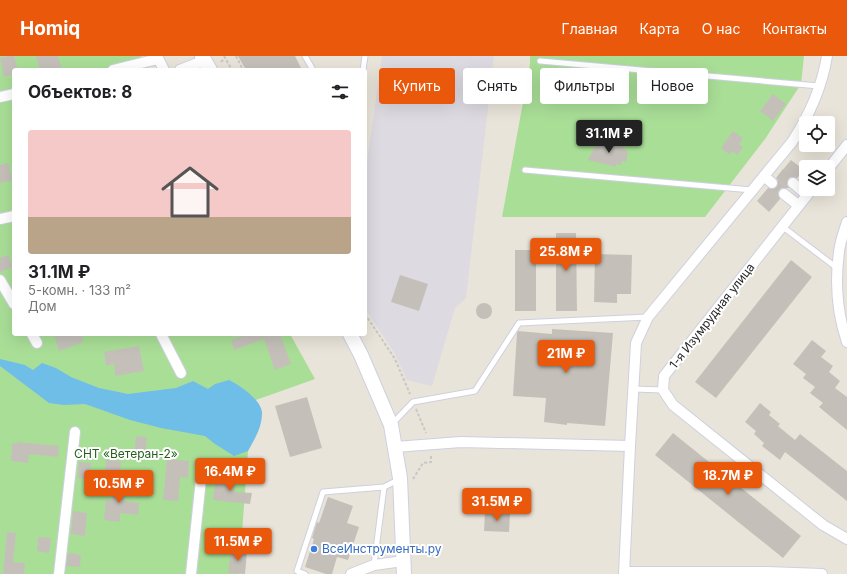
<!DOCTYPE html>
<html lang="ru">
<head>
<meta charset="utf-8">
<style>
  body { margin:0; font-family:Inter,sans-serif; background:#f6f6f6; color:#202124; height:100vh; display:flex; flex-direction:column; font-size:15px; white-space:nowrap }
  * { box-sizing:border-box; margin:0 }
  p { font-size:13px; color:#757577 }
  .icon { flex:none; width:22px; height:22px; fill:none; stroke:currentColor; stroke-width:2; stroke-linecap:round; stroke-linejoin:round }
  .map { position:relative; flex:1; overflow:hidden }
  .side { position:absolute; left:12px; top:12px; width:355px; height:268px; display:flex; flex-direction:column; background:#fff; border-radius:4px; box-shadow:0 4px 16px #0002 }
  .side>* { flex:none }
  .top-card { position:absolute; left:379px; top:12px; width:380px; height:36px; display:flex; gap:8px }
  .tools { position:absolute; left:799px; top:60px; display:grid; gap:8px }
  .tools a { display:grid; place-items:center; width:36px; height:36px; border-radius:4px; background:#fff; box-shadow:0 4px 16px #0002; font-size:20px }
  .price { position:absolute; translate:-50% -34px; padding:0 9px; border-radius:4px; background:#ea580c; color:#fff; font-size:13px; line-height:26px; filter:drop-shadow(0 1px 2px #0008) }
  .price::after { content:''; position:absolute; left:50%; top:24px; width:12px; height:9px; margin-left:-6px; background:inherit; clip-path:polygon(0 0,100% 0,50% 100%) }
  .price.active { background:#222; color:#fff }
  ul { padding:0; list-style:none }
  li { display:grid; align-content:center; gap:8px; height:212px; padding:0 16px }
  li span { display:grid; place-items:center; height:124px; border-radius:4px; color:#555 }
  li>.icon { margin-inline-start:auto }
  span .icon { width:72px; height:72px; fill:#fffc; stroke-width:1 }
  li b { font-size:17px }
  h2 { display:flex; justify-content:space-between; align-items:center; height:48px; padding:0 16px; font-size:17px }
  .tag { padding:0 14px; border-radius:4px; background:#fff; box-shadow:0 4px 16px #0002; font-size:14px; line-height:36px }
  .tag.active { background:#ea580c; color:#fff }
  header { display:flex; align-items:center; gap:24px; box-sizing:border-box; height:56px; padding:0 20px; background:#ea580c; color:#fff }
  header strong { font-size:19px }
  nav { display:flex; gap:22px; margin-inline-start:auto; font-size:14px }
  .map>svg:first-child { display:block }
  .industrial { fill:#dddae2 }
  .green { fill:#a9de97 }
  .water { fill:#6fbee8 }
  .building { fill:#c4c0b9 }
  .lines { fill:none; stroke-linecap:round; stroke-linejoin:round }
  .street-tunnel { stroke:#c2beb5; stroke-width:10; stroke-dasharray:10 5; stroke-linecap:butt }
  .lane-casing { stroke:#ced0e0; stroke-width:7 }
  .street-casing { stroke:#ced0e0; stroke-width:12 }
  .secondary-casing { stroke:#ced0e0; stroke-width:16 }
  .path { stroke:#c7c7c7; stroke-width:2; stroke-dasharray:3 2; stroke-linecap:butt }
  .lane { stroke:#fff; stroke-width:5 }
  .street { stroke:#fff; stroke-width:10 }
  .secondary { stroke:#fff; stroke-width:14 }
  .shop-dot { fill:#3f7fe0; stroke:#fff; stroke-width:1.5 }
  .labels { text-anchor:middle; stroke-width:4; stroke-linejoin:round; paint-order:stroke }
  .street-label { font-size:12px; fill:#272727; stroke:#fff }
  .park-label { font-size:12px; fill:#245f1c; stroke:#fff }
  .shop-label { font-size:12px; fill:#366cbe; stroke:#fff; text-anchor:start }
</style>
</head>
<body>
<header>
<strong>Homiq</strong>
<nav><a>Главная</a><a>Карта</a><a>О нас</a><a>Контакты</a></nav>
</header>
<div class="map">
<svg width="847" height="518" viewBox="0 0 847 518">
  <rect width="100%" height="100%" fill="#e9e4d9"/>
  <polygon class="industrial" points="382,0 494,0 466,242 455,252 432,330 407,324 394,296 365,253 365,120"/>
  <g class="green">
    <polygon points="0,0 141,0 149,14 14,14 14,278 290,278 315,323 256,344 248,395 239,518 0,518"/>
    <polygon points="530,0 804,0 801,28 765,83 705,161 502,161 530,8"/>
  </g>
  <path class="water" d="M 0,303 L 25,309 L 33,314 L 42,307 L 56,312 L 71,321 L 99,332 L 128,338 L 176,332 L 193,325 L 208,333 L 215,328 L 229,324 C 239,329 262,344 262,357 C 262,371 255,383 248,395 L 234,400 L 215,388 L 205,380 L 161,372 L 130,364 L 85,348 L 64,349 L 49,347 L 0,310 Z"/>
  <g class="building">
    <polygon points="8,0 14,0 18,14 14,14 14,18 4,21 0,2"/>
    <polygon points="36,0 58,0 62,14 40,14"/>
    <polygon points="238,0 295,0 302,14 246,14"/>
    <polygon points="773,38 786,48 773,65 760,55"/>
    <polygon points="733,75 743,82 739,88 743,91 737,99 732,95 730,99 721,92"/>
    <polygon points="605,83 620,88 628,96 626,106 622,105 621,109 616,108 616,111 588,104 594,92"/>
    <polygon points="791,104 804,114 797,122 791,121 788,123 787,129 789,132 782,132 779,134 778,137 780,143 769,156 757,145 768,132 774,133 777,131 778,125 776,122"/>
    <polygon points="8,107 13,124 0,127 0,109"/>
    <polygon points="556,177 576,177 577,255 556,255"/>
    <rect x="515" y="194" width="21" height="61"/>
    <polygon points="595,198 632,199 631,238 617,238 617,247 594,246"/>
    <polygon points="8,199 13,211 0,216 0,202"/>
    <polygon points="791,204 812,221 716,342 695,326"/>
    <polygon points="400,219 428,228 419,255 391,246"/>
    <circle cx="484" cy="255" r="8"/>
    <polygon points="552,273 613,277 605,370 567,367 567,369 544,366 546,342 513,340 517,277 518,275 552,278"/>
    <polygon points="54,278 82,278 83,286 59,295"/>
    <polygon points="247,278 280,278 291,308 275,314 264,283 234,294 231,284"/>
    <polygon points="812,284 826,295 821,301 833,310 829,316 840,325 835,332 847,341 847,374 819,351 823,347 810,337 815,331 803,322 806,318 793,308"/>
    <polygon points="139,290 144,315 115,320 114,308 106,310 104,296"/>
    <polygon points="307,341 322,392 290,401 275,350"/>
    <polygon points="760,347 771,356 769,359 780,368 778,370 795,384 800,378 847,415 847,445 785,396 780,404 762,390 764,387 754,378 756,375 745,366"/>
    <polygon points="673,377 801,480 783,502 655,399"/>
    <polygon points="136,380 147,381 145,400 134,399"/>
    <polygon points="17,386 59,390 58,401 29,398 28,407 11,405 12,387 17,388"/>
    <polygon points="167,403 189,405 188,422 180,421 178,445 163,444"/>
    <polygon points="106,404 121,405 120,419 105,417"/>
    <polygon points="79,406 91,407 89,423 78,422"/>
    <polygon points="216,421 235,423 234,436 252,437 250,448 213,444"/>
    <polygon points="114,425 126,426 124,445 139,447 138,459 120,457 120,466 104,464 106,444 112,444"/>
    <polygon points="328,441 353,450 347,467 359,471 348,504 337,501 332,518 326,518 305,511 314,483 312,482 317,466 319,467"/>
    <polygon points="73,455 87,457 85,480 71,478"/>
    <polygon points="485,456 510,457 509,476 484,475"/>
    <polygon points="7,476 16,477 13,506 25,507 24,518 3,518"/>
    <polygon points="38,481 51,482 49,497 37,495"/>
    <polygon points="231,494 247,496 245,518 228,517"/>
    <polygon points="68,497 81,499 80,511 66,510"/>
  </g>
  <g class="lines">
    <g class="street-tunnel">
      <polyline points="780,117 793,127"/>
      <polyline points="772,127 784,138"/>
    </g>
    <g class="lane-casing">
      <g id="lane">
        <polyline points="305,0 313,14"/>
        <polyline points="540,5 819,30"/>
        <polyline points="363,14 365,0"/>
        <polyline points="525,114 752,134"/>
        <polyline points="783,171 837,212"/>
        <polyline points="633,333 663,334"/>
        <polyline points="392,368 413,346 475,335 519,267 648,261"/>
        <polyline points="374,509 384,431"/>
        <polyline points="305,518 297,515 323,436 384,431 398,424"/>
      </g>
    </g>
    <g class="street-casing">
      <g id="street">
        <polyline points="157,0 164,14"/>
        <polyline points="113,14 158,3"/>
        <polyline points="180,14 205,4"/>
        <polyline points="0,41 14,38"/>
        <polyline points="828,113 847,89"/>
        <polyline points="764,120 772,127"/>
        <polyline points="793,127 807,139"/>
        <polyline points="812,133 664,320 663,334 673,349 823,469 847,483"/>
        <polyline points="784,138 798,149"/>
        <polyline points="0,163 14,160"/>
        <path d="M 847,166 C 844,175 840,186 839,196 C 835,226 837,257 847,286"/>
        <polyline points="0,224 14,248"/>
        <polyline points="32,278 37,287"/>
        <polyline points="161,278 181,317"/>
        <polyline points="395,391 461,386 630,390"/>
        <polyline points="625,516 767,516 822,518"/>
        <polyline points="59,518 75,376"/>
        <polyline points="191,518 202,414"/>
        <polyline points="351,518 374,509 403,505"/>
        <path d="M 624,518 L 630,390 L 636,287 L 648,261 L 792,86 C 809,60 822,31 827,0"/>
      </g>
    </g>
    <g class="secondary-casing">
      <g id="secondary">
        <polyline points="202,0 210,14"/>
        <polyline points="350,278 361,299 391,369 400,422 404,518"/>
      </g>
    </g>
    <g class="path">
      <polyline points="224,0 232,14"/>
      <polyline points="236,0 243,14"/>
      <polyline points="221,6 225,2"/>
      <polyline points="365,258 395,303 410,338"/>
      <polyline points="416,353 426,377"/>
      <polyline points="413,423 423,407 431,406 431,399"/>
    </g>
    <use href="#lane" class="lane"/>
    <use href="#street" class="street"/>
    <use href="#secondary" class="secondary"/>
  </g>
  <circle class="shop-dot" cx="314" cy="493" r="4"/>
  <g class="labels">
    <g class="street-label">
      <text transform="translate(712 260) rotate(-52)" y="4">1-я Изумрудная улица</text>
    </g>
    <g class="park-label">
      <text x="126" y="402">СНТ «Ветеран-2»</text>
    </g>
    <g class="shop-label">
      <text x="322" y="497">ВсеИнструменты.ру</text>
    </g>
  </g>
</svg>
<div class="tools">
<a><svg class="icon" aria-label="locate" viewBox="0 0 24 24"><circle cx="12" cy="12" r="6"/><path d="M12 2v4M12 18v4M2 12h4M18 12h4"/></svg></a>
<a><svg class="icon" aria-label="layers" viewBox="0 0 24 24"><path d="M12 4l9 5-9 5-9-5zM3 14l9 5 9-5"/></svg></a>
</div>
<b class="price active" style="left:609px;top:98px">31.1M ₽</b>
<b class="price" style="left:566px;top:216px">25.8M ₽</b>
<b class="price" style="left:566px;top:318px">21M ₽</b>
<b class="price" style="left:230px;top:436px">16.4M ₽</b>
<b class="price" style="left:728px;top:440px">18.7M ₽</b>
<b class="price" style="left:119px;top:448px">10.5M ₽</b>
<b class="price" style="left:497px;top:466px">31.5M ₽</b>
<b class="price" style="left:238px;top:506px">11.5M ₽</b>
<div class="top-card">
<a class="tag active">Купить</a>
<a class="tag">Снять</a>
<a class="tag">Фильтры</a>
<a class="tag">Новое</a>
</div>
<section class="side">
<h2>Объектов: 8<svg class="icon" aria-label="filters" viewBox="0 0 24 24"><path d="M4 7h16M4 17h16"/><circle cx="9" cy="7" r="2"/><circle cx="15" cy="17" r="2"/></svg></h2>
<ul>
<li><span style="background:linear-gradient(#f6c9c9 70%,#b9a48a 0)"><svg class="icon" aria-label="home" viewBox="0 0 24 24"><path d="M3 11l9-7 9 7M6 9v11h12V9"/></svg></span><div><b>31.1M ₽</b><p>5-комн. · 133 m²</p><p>Дом</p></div></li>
</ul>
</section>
</div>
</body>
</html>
